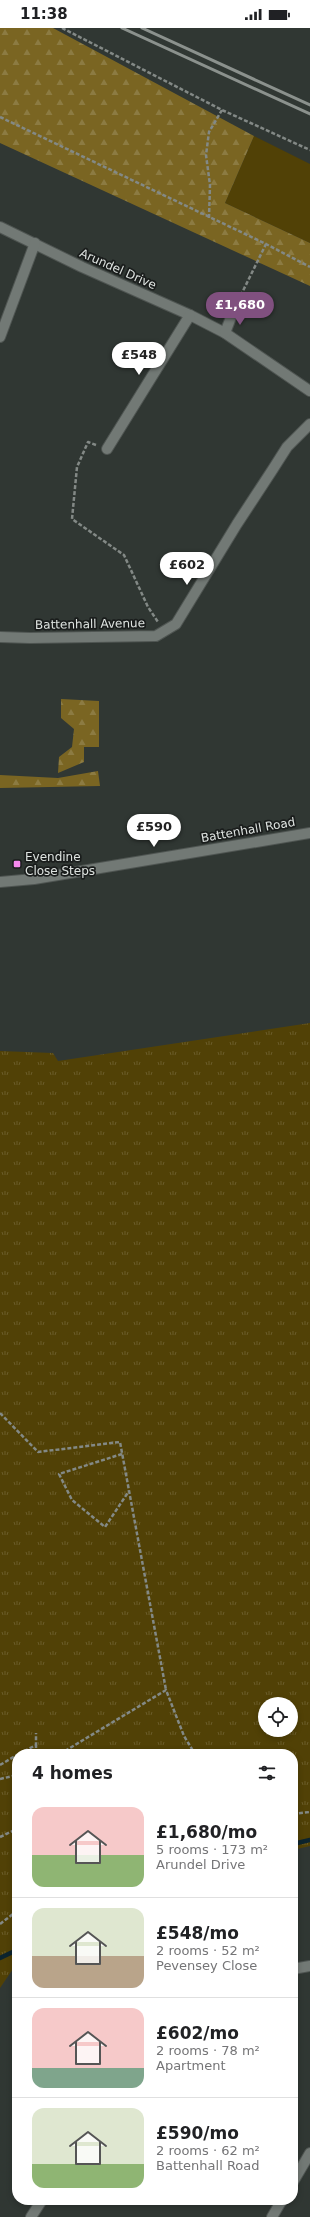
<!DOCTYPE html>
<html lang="en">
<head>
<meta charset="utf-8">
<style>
  body { margin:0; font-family:"DejaVu Sans",sans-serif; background:#f2f2f2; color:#202124; height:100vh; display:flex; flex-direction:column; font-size:15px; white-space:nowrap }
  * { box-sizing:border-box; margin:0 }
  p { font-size:13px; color:#757577 }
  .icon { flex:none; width:22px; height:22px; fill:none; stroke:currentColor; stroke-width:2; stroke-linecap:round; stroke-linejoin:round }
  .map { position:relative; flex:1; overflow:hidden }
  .drawer { position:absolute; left:12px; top:1721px; width:286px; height:456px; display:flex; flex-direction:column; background:#fff; border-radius:16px; box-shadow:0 2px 6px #0003 }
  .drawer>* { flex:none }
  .tools { position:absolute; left:258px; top:1669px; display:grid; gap:8px }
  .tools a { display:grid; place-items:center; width:40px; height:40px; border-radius:50%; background:#fff; box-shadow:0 2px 6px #0003; font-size:20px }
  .price { position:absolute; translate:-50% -34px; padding:0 9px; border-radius:14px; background:#fff; color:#222; font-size:13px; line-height:26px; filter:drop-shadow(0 1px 2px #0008) }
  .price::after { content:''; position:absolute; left:50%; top:24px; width:12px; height:9px; margin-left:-6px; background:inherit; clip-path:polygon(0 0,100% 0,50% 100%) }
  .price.current { background:#80507f; color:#fff }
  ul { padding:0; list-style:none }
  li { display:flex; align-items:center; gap:12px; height:100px; padding:0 20px }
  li+li { border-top:1px solid #e0e0e0 }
  li span { display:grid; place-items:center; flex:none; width:112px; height:80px; border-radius:12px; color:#555 }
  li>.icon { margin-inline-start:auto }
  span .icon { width:48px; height:48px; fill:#fffc; stroke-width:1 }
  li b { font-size:17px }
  h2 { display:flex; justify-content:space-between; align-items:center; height:48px; padding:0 20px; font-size:17px }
  .status { display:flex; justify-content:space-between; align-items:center; height:28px; padding:0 20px; background:#fff; direction:ltr }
  .status svg { height:11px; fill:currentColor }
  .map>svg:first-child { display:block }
  .green { fill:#514106 }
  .forest { fill:url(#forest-firs) }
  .park { fill:url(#park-tufts); fill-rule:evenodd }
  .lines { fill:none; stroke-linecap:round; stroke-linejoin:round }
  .stream { stroke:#0c242e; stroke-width:4.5 }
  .street-casing { stroke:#4f5552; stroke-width:12 }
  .path { stroke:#838986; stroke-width:2.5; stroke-dasharray:4 2; stroke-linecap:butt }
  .street { stroke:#727975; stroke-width:10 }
  .rail { stroke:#8b918d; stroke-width:3 }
  .poi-dot { fill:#f689ee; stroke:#1a1d1c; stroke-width:1.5 }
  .labels { text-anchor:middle; stroke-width:3.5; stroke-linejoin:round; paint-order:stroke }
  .street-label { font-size:12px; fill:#dee3e0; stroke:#1a1d1c }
  .poi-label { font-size:12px; fill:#dee3e0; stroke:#1a1d1c; text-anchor:start }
</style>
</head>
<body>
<div class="status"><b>11:38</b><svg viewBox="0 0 49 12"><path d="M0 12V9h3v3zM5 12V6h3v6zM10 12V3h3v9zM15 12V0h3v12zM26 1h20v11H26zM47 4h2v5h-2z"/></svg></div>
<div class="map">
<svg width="310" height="2189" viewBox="0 0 310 2189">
  <defs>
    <pattern id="forest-firs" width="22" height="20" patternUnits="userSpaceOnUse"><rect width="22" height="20" fill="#7a6522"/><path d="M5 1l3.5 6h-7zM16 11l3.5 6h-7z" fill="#8c7b42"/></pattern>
    <pattern id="park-tufts" width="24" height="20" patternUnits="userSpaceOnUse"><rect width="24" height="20" fill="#514106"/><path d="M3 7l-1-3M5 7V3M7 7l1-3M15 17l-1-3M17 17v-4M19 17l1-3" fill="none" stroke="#6a5c2a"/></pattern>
  </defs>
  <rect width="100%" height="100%" fill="#303733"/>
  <polygon class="green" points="254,108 310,136 310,215 225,175"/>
  <g class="forest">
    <polygon points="0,0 53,0 254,108 225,175 310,215 310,258 0,115"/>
    <polygon points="61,671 99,673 99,719 84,719 84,734 58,745 59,729 72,719 74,701 61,690"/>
    <polygon points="98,743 100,758 0,760 0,747 58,750"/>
  </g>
  <path class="park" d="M 310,995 L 310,1818 L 293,1822 L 293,1726 L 17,1726 L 17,1935 L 0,1960 L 0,1023 L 53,1025 L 58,1033 ZM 265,1676 L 291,1676 L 291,1702 L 265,1702 Z"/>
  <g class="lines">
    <g class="stream">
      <polyline points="293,1816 310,1812"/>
      <polyline points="0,1930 17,1922"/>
    </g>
    <g class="street-casing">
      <g id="street">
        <polyline points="0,199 82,239 190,287 225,305 310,363"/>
        <polyline points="225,305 233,284"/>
        <polyline points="0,309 35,215"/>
        <polyline points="107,421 190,287"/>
        <polyline points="0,609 30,610 156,608 176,596 237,496 273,441 287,419 310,396"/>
        <polyline points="0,854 34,851 310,805"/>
        <polyline points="293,1941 310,1938"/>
        <polyline points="293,2154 310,2125"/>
        <polyline points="31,2189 42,2172"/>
        <polyline points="272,2189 282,2172"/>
      </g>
    </g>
    <g class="path">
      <polyline points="62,0 222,82 310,122"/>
      <polyline points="0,89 266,216 310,239"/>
      <polyline points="209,190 210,157 206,127 209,104 222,82"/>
      <polyline points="238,273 266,216"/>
      <polyline points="96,417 88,414 77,439 72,491 124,527 148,579 158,594"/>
      <polyline points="0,1385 38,1424 120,1414 166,1662"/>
      <polyline points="122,1426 59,1446 72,1472 105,1499 129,1463"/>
      <polyline points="19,1726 36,1717 36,1705"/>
      <polyline points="36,1726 36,1717"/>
      <polyline points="60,1726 166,1662 184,1708 195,1726"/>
      <polyline points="0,1737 17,1727"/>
      <polyline points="0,1751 17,1747"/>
      <polyline points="293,1786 310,1784"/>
      <polyline points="0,1809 17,1801"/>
      <polyline points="0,1896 17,1883"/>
    </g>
    <use href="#street" class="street"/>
    <g class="rail">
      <polyline points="122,0 310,86"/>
      <polyline points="142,0 310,77"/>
    </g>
  </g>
  <rect class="poi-dot" x="13" y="832" width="8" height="8" rx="2"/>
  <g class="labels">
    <g class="street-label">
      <text transform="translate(118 241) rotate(24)" y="4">Arundel Drive</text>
      <text transform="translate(90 596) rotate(-1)" y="4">Battenhall Avenue</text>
      <text transform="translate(248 802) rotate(-10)" y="4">Battenhall Road</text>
    </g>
    <g class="poi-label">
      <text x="25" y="833">Evendine<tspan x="25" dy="14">Close Steps</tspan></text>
    </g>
  </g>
</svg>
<div class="tools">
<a><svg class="icon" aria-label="locate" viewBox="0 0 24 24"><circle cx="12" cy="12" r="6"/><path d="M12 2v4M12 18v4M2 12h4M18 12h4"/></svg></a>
</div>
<b class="price current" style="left:240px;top:298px">£1,680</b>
<b class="price" style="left:139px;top:348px">£548</b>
<b class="price" style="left:187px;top:558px">£602</b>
<b class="price" style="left:154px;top:820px">£590</b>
<section class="drawer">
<h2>4 homes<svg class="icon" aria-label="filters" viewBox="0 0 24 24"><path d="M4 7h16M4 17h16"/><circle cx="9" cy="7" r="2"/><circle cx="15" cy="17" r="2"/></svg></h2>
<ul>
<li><span style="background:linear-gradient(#f6c9c9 60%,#8fb573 0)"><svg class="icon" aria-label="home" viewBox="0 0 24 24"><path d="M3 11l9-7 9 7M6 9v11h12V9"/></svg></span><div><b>£1,680/mo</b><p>5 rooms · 173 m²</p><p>Arundel Drive</p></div></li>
<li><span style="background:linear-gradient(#dfe7d0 60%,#b9a48a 0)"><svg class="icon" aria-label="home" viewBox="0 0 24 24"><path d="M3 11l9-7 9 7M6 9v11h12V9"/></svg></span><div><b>£548/mo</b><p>2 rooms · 52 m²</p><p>Pevensey Close</p></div></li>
<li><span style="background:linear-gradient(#f6c9c9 75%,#7fa58c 0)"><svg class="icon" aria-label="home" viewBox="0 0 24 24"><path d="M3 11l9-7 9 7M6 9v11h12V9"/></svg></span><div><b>£602/mo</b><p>2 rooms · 78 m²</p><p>Apartment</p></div></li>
<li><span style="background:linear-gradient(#dfe7d0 70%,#8fb573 0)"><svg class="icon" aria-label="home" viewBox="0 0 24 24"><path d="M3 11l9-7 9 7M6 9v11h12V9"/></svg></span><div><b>£590/mo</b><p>2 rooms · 62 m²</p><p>Battenhall Road</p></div></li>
</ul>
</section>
</div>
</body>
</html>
